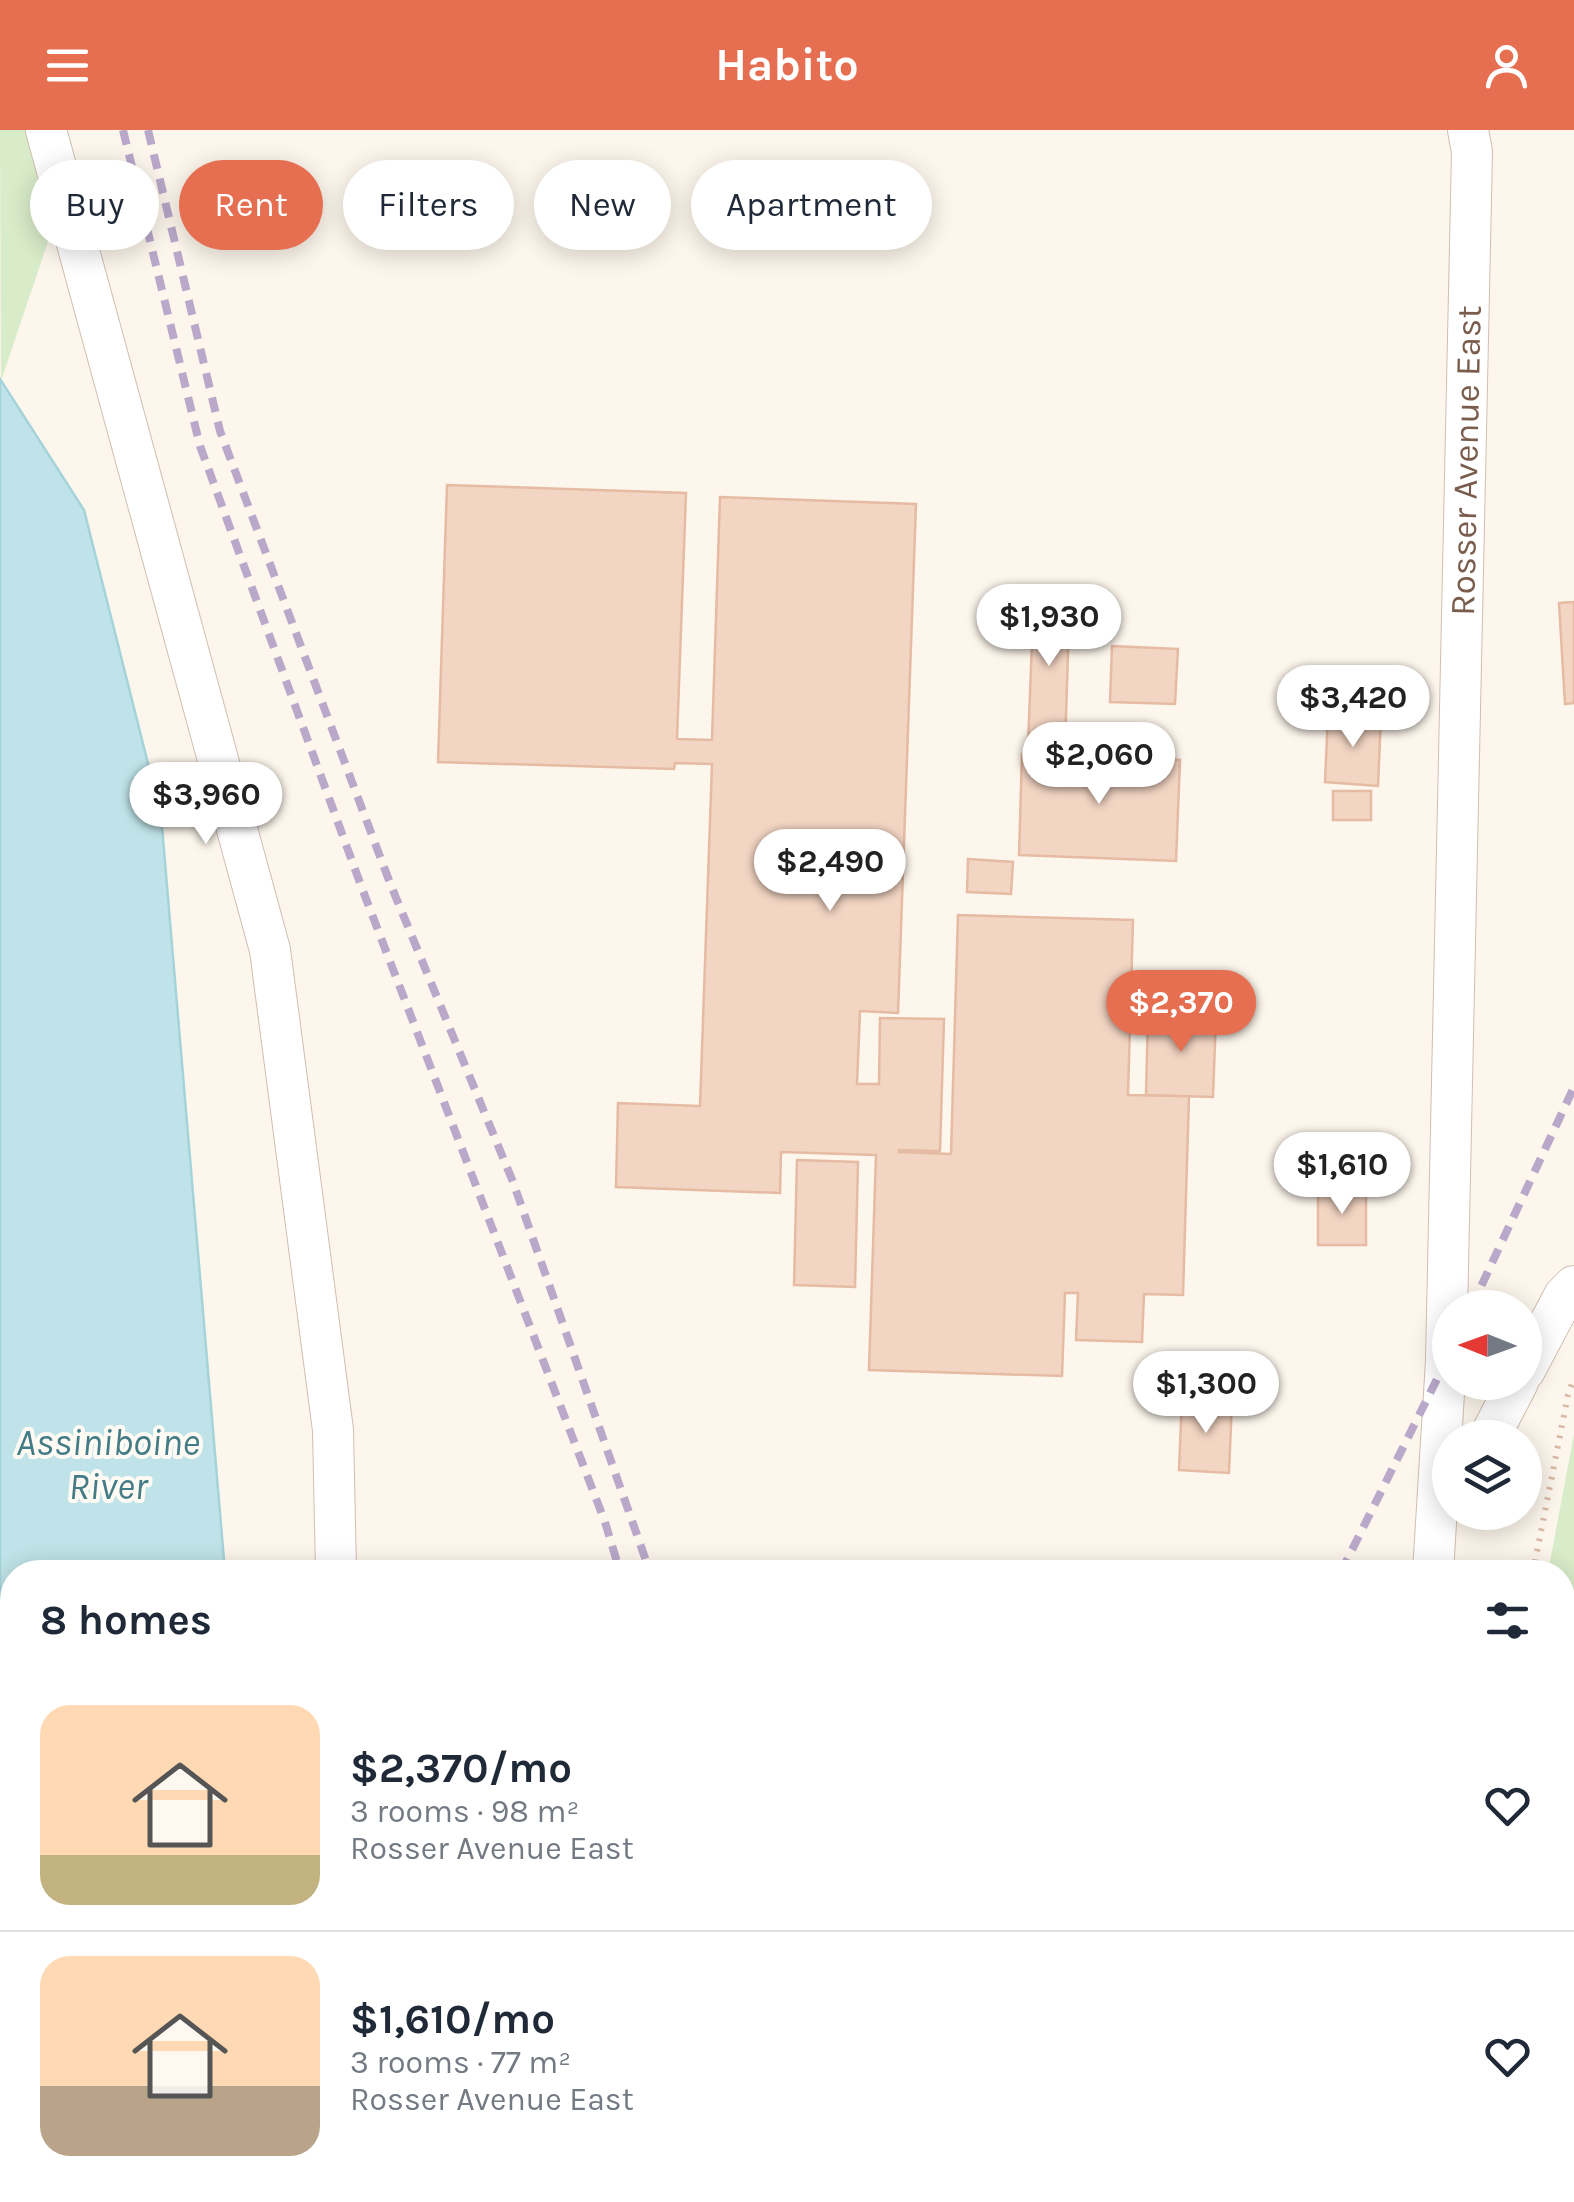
<!DOCTYPE html>
<html lang="en">
<head>
<meta charset="utf-8">
<style>
  body { margin:0; font-family:Karla,sans-serif; background:#f6f6f7; color:#1f2937; height:100vh; display:flex; flex-direction:column; font-size:38px; white-space:nowrap }
  * { box-sizing:border-box; margin:0 }
  p { font-size:32px; color:#747a83 }
  .icon { flex:none; width:55px; height:55px; fill:none; stroke:currentColor; stroke-width:2; stroke-linecap:round; stroke-linejoin:round }
  .map { position:relative; flex:1; overflow:hidden }
  .panel { position:absolute; left:0px; top:1430px; width:1575px; height:642px; display:flex; flex-direction:column; background:#fff; border-radius:40px 40px 0 0; box-shadow:0 5px 25px #0003 }
  .panel>* { flex:none }
  .banner { position:absolute; left:30px; top:30px; width:1000px; height:90px; display:flex; gap:20px }
  .needle { width:65px; rotate:271deg }
  .fabs { position:absolute; left:1432px; top:1160px; display:grid; gap:20px }
  .fabs a { display:grid; place-items:center; width:110px; height:110px; border-radius:50%; background:#fff; box-shadow:0 5px 25px #0003; font-size:50px }
  .price { position:absolute; translate:-50% -85px; padding:0 22px; border-radius:35px; background:#fff; color:#222; font-size:32px; line-height:65px; filter:drop-shadow(0 2px 5px #0008) }
  .price::after { content:''; position:absolute; left:50%; top:60px; width:30px; height:22px; margin-left:-15px; background:inherit; clip-path:polygon(0 0,100% 0,50% 100%) }
  .price.on { background:#e76f51; color:#fff }
  ul { padding:0; list-style:none }
  li { display:flex; align-items:center; gap:30px; height:250px; padding:0 40px }
  li+li { border-top:2px solid #e0e1e3 }
  li span { display:grid; place-items:center; flex:none; width:280px; height:200px; border-radius:30px; color:#555 }
  li>.icon { margin-inline-start:auto }
  span .icon { width:120px; height:120px; fill:#fffc; stroke-width:1 }
  li b { font-size:42px }
  h2 { display:flex; justify-content:space-between; align-items:center; height:120px; padding:0 40px; font-size:42px }
  .chip { padding:0 35px; border-radius:45px; background:#fff; box-shadow:0 5px 25px #0003; font-size:35px; line-height:90px }
  .chip.on { background:#e76f51; color:#fff }
  header { display:flex; justify-content:space-between; align-items:center; height:130px; padding:0 40px; background:#e76f51; color:#fff; font-size:45px; font-weight:700 }
  .map>svg:first-child { display:block }
  .green { fill:#d8ecc9 }
  .water { fill:#bfe3e8; stroke:#a5d3da; stroke-width:2.5 }
  .building { fill:#f3d5c3; stroke:#e6bba3; stroke-width:2.5 }
  .lines { fill:none; stroke-linecap:round; stroke-linejoin:round }
  .minor-casing { stroke:#d1beb0; stroke-width:42 }
  .path { stroke:#d9b8a5; stroke-width:6; stroke-dasharray:2.5 8; stroke-linecap:butt }
  .minor { stroke:#fff; stroke-width:40 }
  .rail { stroke:#b9a8c9; stroke-width:8; stroke-dasharray:15 10; stroke-linecap:butt }
  .labels { text-anchor:middle; stroke-width:8; stroke-linejoin:round; paint-order:stroke }
  .street-label { font-size:35px; fill:#7a5c4d; stroke:#fffaf3 }
  .water-label { font-size:38px; font-style:italic; fill:#437c86; stroke:#fffaf3 }
</style>
</head>
<body>
<header><svg class="icon" aria-label="menu" viewBox="0 0 24 24"><path d="M4 6h16M4 12h16M4 18h16"/></svg>Habito<svg class="icon" aria-label="person" viewBox="0 0 24 24"><circle cx="12" cy="8" r="4"/><path d="M4 21q1-7 8-7t8 7"/></svg></header>
<div class="map">
<svg width="1574" height="2072" viewBox="0 0 1574 2072">
  <rect width="100%" height="100%" fill="#fdf6ec"/>
  <g class="green">
    <polygon points="0,0 34,0 56,88 1,251"/>
    <polygon points="1574,1304 1574,2072 1487,2072 1487,2060 1562,2060 1562,1442 1548,1442"/>
  </g>
  <polygon class="water" points="0,249 84,380 161,685 225,1442 12,1442 12,2060 163,2060 158,2072 0,2072"/>
  <g class="building">
    <polygon points="447,355 686,363 677,609 712,610 720,367 916,374 898,883 860,881 857,954 879,954 880,888 944,889 940,1021 899,1020 899,1022 951,1024 958,785 1133,790 1128,965 1189,966 1183,1165 1144,1164 1142,1212 1076,1210 1078,1163 1065,1163 1062,1246 869,1240 876,1025 781,1022 780,1063 616,1057 618,973 700,976 712,634 675,633 674,639 438,632"/>
    <polygon points="1034,460 1070,462 1065,617 1028,616"/>
    <polygon points="1574,472 1574,573 1565,574 1559,473"/>
    <polygon points="1112,516 1178,519 1175,574 1110,572"/>
    <polygon points="1328,584 1381,586 1378,656 1325,652"/>
    <polygon points="1022,624 1180,630 1176,731 1019,725"/>
    <rect x="1333" y="661" width="38" height="29"/>
    <polygon points="968,729 1013,732 1011,764 967,762"/>
    <polygon points="1148,882 1216,885 1213,967 1146,965"/>
    <polygon points="797,1030 858,1032 855,1157 794,1155"/>
    <rect x="1318" y="1059" width="48" height="56"/>
    <polygon points="1182,1268 1232,1271 1229,1343 1179,1340"/>
  </g>
  <g class="lines">
    <g class="minor-casing">
      <g id="minor">
        <polyline points="46,0 270,820 333,1300 336,1442"/>
        <polyline points="1525,1240 1564,1166 1574,1156"/>
        <polyline points="1489,1308 1518,1252"/>
        <path id="s1" d="M 1433,1442 L 1446,1231 L 1472,22 L 1468,0"/>
        <polyline points="242,2072 244,2060"/>
        <polyline points="1415,2072 1415,2060"/>
      </g>
    </g>
    <g class="path">
      <polyline points="1533,1442 1568,1265 1574,1248"/>
      <polyline points="1471,2072 1471,2060"/>
    </g>
    <use href="#minor" class="minor"/>
    <g class="rail">
      <polyline points="123,0 200,316 363,761 605,1392 620,1442"/>
      <polyline points="148,0 220,301 390,753 513,1052 650,1442"/>
      <polyline points="1471,1178 1574,957"/>
      <polyline points="1341,1442 1450,1223"/>
      <polyline points="761,2060 763,2072"/>
      <polyline points="787,2060 788,2072"/>
      <polyline points="1031,2072 1035,2060"/>
    </g>
  </g>
  <g class="labels">
    <g class="street-label">
      <text dy="12" stroke="none"><textPath href="#s1" startOffset="1112">Rosser Avenue East</textPath></text>
    </g>
    <g class="water-label">
      <text x="108" y="1325">Assiniboine<tspan x="108" dy="44">River</tspan></text>
    </g>
  </g>
</svg>
<div class="fabs">
<a><svg class="needle" viewBox="-14 -14 28 28"><path d="M0-13l5 13h-10z" fill="#e53935"/><path d="M0 13l5-13h-10z" fill="#747a83"/></svg></a>
<a><svg class="icon" aria-label="layers" viewBox="0 0 24 24"><path d="M12 4l9 5-9 5-9-5zM3 14l9 5 9-5"/></svg></a>
</div>
<b class="price" style="left:1049px;top:539px">$1,930</b>
<b class="price" style="left:1353px;top:620px">$3,420</b>
<b class="price" style="left:1099px;top:677px">$2,060</b>
<b class="price" style="left:206px;top:717px">$3,960</b>
<b class="price" style="left:830px;top:784px">$2,490</b>
<b class="price on" style="left:1181px;top:925px">$2,370</b>
<b class="price" style="left:1342px;top:1087px">$1,610</b>
<b class="price" style="left:1206px;top:1306px">$1,300</b>
<div class="banner">
<a class="chip">Buy</a>
<a class="chip on">Rent</a>
<a class="chip">Filters</a>
<a class="chip">New</a>
<a class="chip">Apartment</a>
</div>
<section class="panel">
<h2>8 homes<svg class="icon" aria-label="filters" viewBox="0 0 24 24"><path d="M4 7h16M4 17h16"/><circle cx="9" cy="7" r="2"/><circle cx="15" cy="17" r="2"/></svg></h2>
<ul>
<li><span style="background:linear-gradient(#ffd9b3 75%,#c2b280 0)"><svg class="icon" aria-label="home" viewBox="0 0 24 24"><path d="M3 11l9-7 9 7M6 9v11h12V9"/></svg></span><div><b>$2,370/mo</b><p>3 rooms · 98 m²</p><p>Rosser Avenue East</p></div><svg class="icon" aria-label="heart" viewBox="0 0 24 24"><path d="M12 20l-8-8c-3-5 5-10 8-4 3-6 11-1 8 4z"/></svg></li>
<li><span style="background:linear-gradient(#ffd9b3 65%,#b9a48a 0)"><svg class="icon" aria-label="home" viewBox="0 0 24 24"><path d="M3 11l9-7 9 7M6 9v11h12V9"/></svg></span><div><b>$1,610/mo</b><p>3 rooms · 77 m²</p><p>Rosser Avenue East</p></div><svg class="icon" aria-label="heart" viewBox="0 0 24 24"><path d="M12 20l-8-8c-3-5 5-10 8-4 3-6 11-1 8 4z"/></svg></li>
</ul>
</section>
</div>
</body>
</html>
